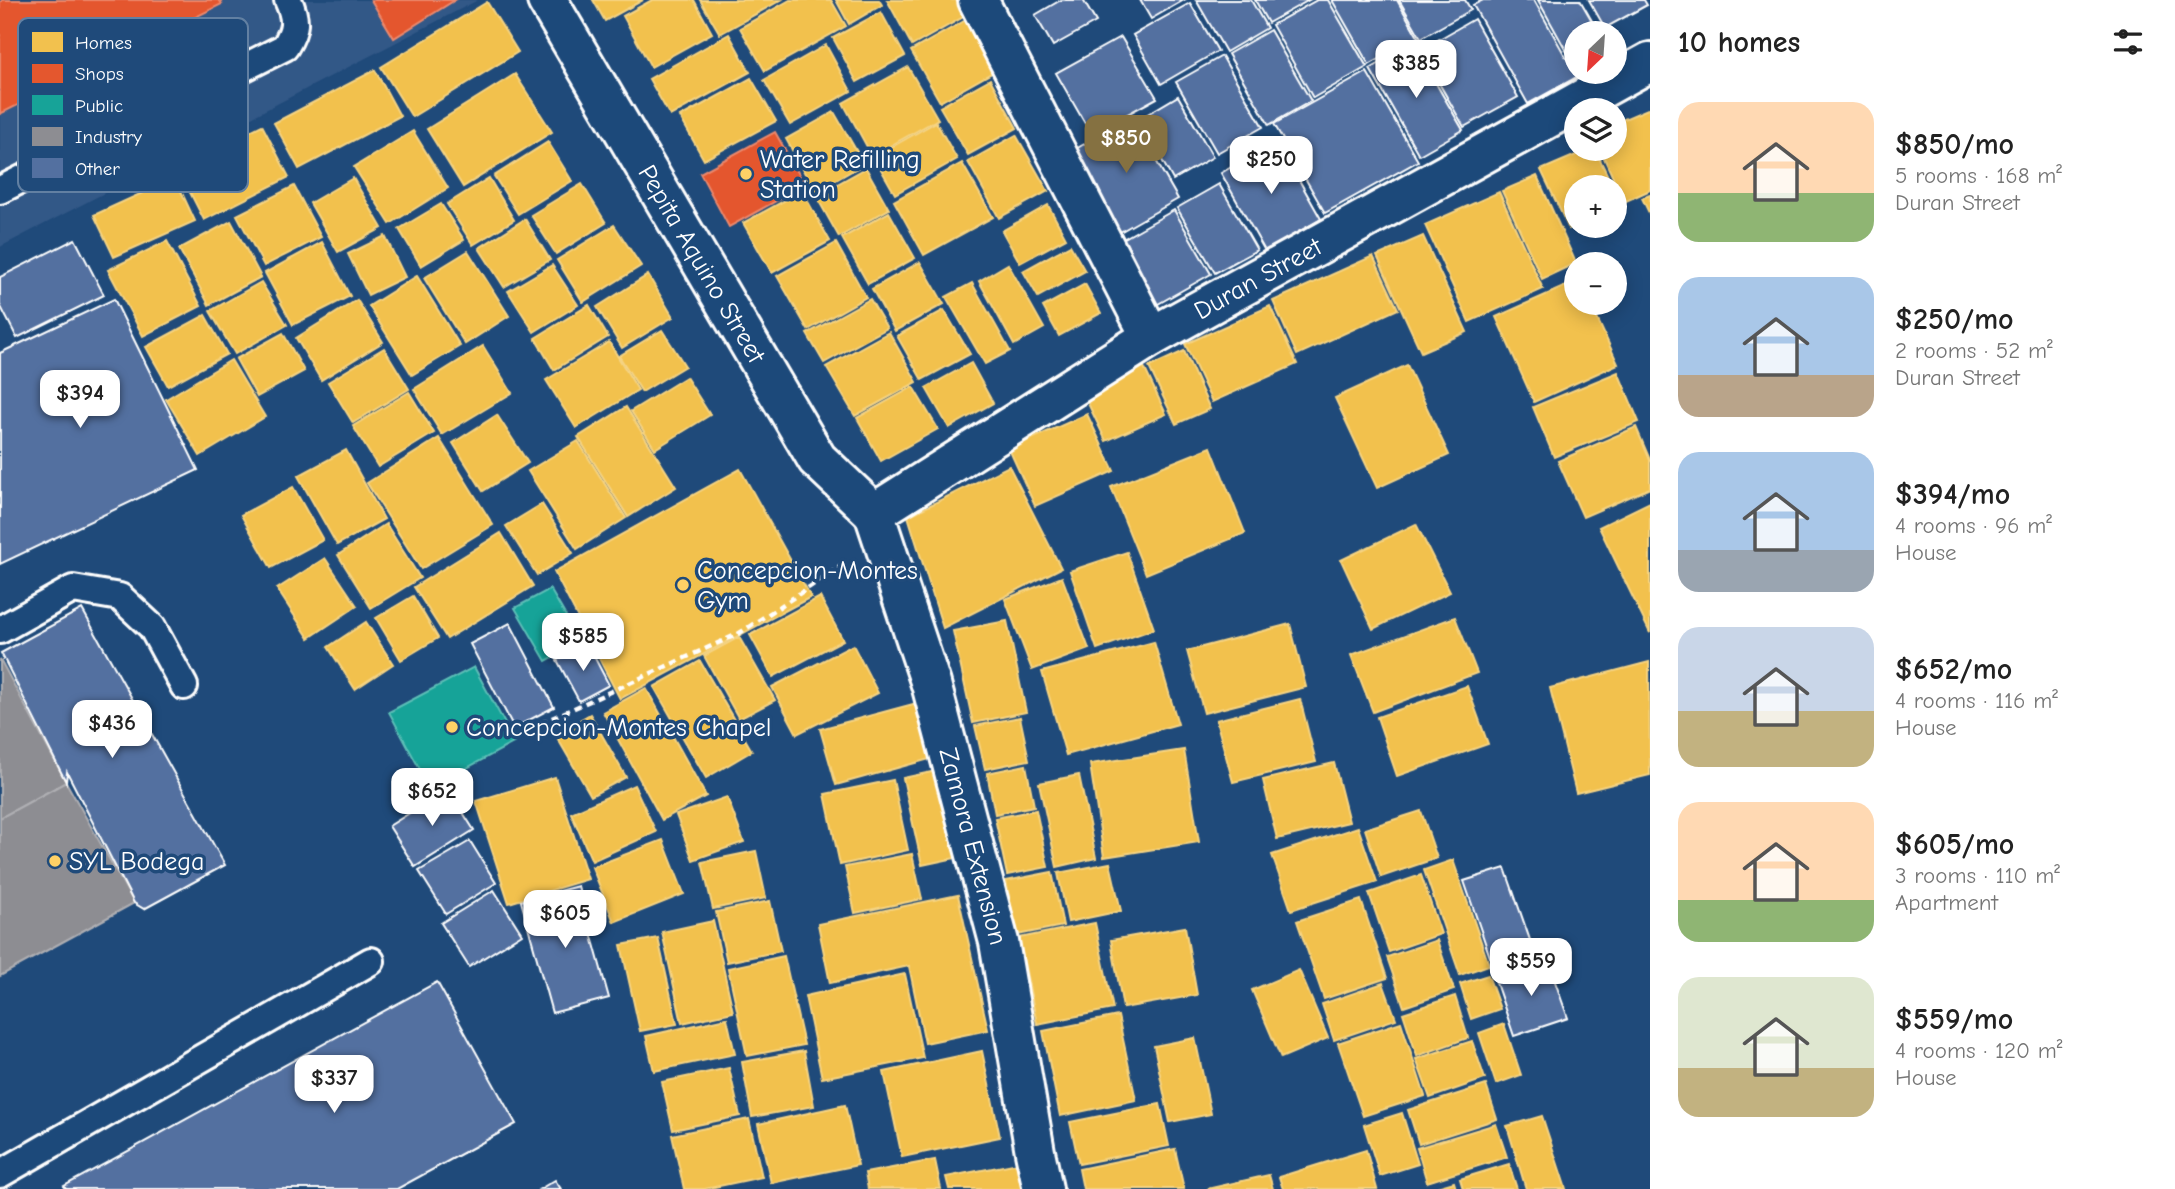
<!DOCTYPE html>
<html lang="en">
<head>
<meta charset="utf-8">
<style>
  body { margin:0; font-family:"Comic Neue",sans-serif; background:#f2f2f2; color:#222; height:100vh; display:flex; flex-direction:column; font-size:26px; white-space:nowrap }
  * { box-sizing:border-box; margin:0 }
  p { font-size:23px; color:#767676 }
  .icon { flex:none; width:38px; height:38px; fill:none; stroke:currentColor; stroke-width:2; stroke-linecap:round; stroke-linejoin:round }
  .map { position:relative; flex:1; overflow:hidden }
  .sheet { display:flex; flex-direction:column; background:#fff; width:525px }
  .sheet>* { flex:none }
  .needle { width:46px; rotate:205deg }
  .fabs { position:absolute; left:1564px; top:21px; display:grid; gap:14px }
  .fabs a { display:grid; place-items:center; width:63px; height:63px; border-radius:50%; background:#fff; box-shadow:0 4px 18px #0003; font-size:35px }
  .price { position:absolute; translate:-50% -60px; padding:0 16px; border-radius:14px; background:#fff; color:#222; font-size:23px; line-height:46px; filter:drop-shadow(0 2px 4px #0008) }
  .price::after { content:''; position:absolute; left:50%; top:42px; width:21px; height:16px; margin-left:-10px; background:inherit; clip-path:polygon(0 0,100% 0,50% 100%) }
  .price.active { background:#857141; color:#fff }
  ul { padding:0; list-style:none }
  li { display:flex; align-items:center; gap:21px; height:175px; padding:0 28px }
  li span { display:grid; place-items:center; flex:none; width:196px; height:140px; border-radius:21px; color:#555 }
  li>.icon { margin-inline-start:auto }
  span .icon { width:84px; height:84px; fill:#fffc; stroke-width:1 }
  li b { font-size:30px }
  h2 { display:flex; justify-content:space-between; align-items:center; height:84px; padding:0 28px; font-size:30px }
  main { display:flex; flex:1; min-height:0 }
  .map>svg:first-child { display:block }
  .built { fill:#335887 }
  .homes { fill:#f2c14e; stroke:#f6d483; stroke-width:2 }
  .shops { fill:#e4572e; stroke:#ec896d; stroke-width:2 }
  .public { fill:#17a398; stroke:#5dbfb7; stroke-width:2 }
  .industry { fill:#8d8d92; stroke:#afafb3; stroke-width:2 }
  .building { fill:#5370a0; stroke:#fff; stroke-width:2 }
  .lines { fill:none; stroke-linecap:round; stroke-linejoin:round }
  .service-casing { stroke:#fff; stroke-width:32 }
  .minor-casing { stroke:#fff; stroke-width:44 }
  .path { stroke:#fff; stroke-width:4.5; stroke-dasharray:7 5; stroke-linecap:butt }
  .service { stroke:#1f4a7a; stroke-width:26 }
  .minor { stroke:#1f4a7a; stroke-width:38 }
  .poi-dot { fill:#ffd166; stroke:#1f4a7a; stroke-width:2.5 }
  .labels { text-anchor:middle; stroke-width:7; stroke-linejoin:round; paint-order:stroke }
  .poi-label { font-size:26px; fill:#fff; stroke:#1f4a7a; text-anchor:start }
  .street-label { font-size:26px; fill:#fff; stroke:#1f4a7a }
  .key { fill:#1f4a7a; stroke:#6280a2; stroke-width:2 }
  .key-label { font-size:19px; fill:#fff }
</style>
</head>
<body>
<main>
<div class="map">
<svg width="1650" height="1189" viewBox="0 0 1650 1189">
  <rect width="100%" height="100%" fill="#1f4a7a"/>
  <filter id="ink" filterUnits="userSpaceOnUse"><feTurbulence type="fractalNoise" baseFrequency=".0143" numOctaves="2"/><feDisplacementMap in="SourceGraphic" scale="14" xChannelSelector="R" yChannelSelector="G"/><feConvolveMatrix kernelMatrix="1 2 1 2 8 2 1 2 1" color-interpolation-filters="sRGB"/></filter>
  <g filter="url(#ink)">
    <polygon class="built" points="0,0 478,0 0,247"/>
    <g class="homes">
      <polygon points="593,0 643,0 605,21"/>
      <polygon points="652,0 694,0 712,33 651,67 623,16"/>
      <polygon points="700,0 781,0 720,34"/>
      <polygon points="790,0 831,0 846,26 765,71 740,28"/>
      <polygon points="836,0 879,0 882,5 849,24"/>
      <polygon points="887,0 956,0 965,16 912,46"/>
      <polygon points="487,2 518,52 412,117 381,67"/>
      <polygon points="881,12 905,56 857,82 833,38"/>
      <polygon points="966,20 995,71 940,102 911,51"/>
      <polygon points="729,34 750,72 670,116 649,79"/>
      <polygon points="826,45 851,91 790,125 764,80"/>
      <polygon points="908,67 938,119 872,156 843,103"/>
      <polygon points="375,70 400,116 299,169 274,123"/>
      <polygon points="515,74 552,132 463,187 427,129"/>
      <polygon points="751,78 776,121 704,160 680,117"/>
      <polygon points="990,79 1017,128 968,155 940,107"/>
      <polygon points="1650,108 1650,190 1624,202 1600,149 1615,149 1615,123"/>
      <polygon points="834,112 864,164 815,192 786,139"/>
      <polygon points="936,122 957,159 895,194 874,157"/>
      <polygon points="262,125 289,177 204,220 177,167"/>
      <polygon points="413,131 448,188 390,224 354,167"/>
      <polygon points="1016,135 1048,191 999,218 968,162"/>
      <polygon points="548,142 572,181 518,214 494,176"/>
      <polygon points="1590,149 1595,149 1613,187 1577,187 1577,225 1569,229 1541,170"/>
      <polygon points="962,163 993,217 924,255 894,201"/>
      <polygon points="866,168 889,209 839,237 816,196"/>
      <polygon points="1537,176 1576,263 1542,279 1502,191"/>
      <polygon points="175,178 195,221 114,257 94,215"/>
      <polygon points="353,178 382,228 338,252 310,203"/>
      <polygon points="489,178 514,220 473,245 447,204"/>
      <polygon points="582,184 606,223 556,254 531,215"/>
      <polygon points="294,186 321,237 264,266 237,215"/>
      <polygon points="802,191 830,241 772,273 743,223"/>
      <polygon points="1499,192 1543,289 1469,322 1425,225"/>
      <polygon points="1615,192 1621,205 1615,208"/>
      <polygon points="1650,195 1650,215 1642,198"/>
      <polygon points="441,204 464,240 421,266 399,229"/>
      <polygon points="1048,205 1066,238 1020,263 1002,231"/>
      <polygon points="889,212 915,258 868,284 842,238"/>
      <polygon points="525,219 550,260 504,287 479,248"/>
      <polygon points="231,221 261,277 209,305 179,249"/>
      <polygon points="614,225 641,266 583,302 557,260"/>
      <polygon points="385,236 405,277 368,295 348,254"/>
      <polygon points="1423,236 1467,332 1421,352 1377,256"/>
      <polygon points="167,241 201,306 143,336 108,270"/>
      <polygon points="322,242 350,296 293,325 265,273"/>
      <polygon points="836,243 866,297 808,330 777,276"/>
      <polygon points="1070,245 1085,271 1038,297 1023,271"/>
      <polygon points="468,251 509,316 465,344 424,278"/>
      <polygon points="1373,256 1398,309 1297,355 1273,301"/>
      <polygon points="920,262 944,304 895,331 872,289"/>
      <polygon points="1008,264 1044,328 1014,345 979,281"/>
      <polygon points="552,265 578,305 534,332 508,291"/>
      <polygon points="648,275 673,317 622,348 597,307"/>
      <polygon points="417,276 460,346 412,375 369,306"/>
      <polygon points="1577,281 1577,303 1590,303 1618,364 1534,402 1496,317"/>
      <polygon points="261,282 287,325 235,354 210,311"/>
      <polygon points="972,283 1010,351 985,364 946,297"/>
      <polygon points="1085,284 1101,313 1059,336 1043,307"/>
      <polygon points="870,299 887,328 824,363 807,334"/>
      <polygon points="357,300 383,342 321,380 296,338"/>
      <polygon points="589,305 608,337 554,370 535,338"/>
      <polygon points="1270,306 1297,364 1212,402 1185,344"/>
      <polygon points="944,310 970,354 922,380 897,336"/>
      <polygon points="205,315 227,354 168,386 146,347"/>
      <polygon points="662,330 685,366 642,392 619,356"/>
      <polygon points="889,332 917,382 855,416 826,367"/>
      <polygon points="283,333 304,371 257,397 236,359"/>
      <polygon points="609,342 638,390 576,428 546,380"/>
      <polygon points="483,346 512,393 442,435 414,389"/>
      <polygon points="384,348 409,389 353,423 328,382"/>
      <polygon points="1184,351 1210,409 1176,424 1149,367"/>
      <polygon points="231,360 265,417 200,456 166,399"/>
      <polygon points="971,363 993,403 949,428 926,388"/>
      <polygon points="1143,365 1166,414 1106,441 1082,391"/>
      <polygon points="1407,365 1449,455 1377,488 1335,398"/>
      <polygon points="1618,372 1639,422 1554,457 1533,407"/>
      <polygon points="686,377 710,415 655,449 631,411"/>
      <polygon points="913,387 938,429 881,461 857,418"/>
      <polygon points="409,392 434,433 378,467 353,426"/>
      <polygon points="626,407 676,487 628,517 578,437"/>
      <polygon points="1087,414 1114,471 1035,506 1009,449"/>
      <polygon points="497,415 528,463 483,491 453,443"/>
      <polygon points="1636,427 1650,460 1650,488 1583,517 1558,461"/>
      <polygon points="439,438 493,525 421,569 367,483"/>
      <polygon points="578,441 626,518 577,549 528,471"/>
      <polygon points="1211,447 1245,533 1146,574 1111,487"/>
      <polygon points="346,450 384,519 337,545 298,476"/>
      <polygon points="1009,466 1061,568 943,628 908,516"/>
      <polygon points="740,469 811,597 620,699 554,572"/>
      <polygon points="293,487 323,540 271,568 241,515"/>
      <polygon points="1650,502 1650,633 1599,527"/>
      <polygon points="542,504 573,553 537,575 506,526"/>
      <polygon points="386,524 420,578 371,608 338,555"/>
      <polygon points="1416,524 1450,592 1373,629 1341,560"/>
      <polygon points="501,533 533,586 447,639 414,587"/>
      <polygon points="1127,552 1154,629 1097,649 1070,571"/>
      <polygon points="325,558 357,606 309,638 277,589"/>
      <polygon points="1062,577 1089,649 1032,670 1005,599"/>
      <polygon points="413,596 438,638 401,660 376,618"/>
      <polygon points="820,597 843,640 773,677 750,635"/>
      <polygon points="1455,617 1477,673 1373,712 1351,655"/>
      <polygon points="1007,621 1026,712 973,723 953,631"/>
      <polygon points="366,622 393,664 355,689 328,647"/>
      <polygon points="1290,624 1306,687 1204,713 1187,651"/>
      <polygon points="739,637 775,700 739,719 704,656"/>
      <polygon points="1154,642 1178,724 1066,755 1042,672"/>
      <polygon points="853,645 878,693 797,734 772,687"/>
      <polygon points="700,661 752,751 706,778 654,687"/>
      <polygon points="1649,662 1650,775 1576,793 1550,688"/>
      <polygon points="1467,686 1488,744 1397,776 1377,717"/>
      <polygon points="646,688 706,796 662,820 603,712"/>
      <polygon points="1300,699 1316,762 1233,782 1216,720"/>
      <polygon points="917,703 933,758 836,785 820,729"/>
      <polygon points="590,714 626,777 591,796 555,734"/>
      <polygon points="1020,717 1029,760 985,769 975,726"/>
      <polygon points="1184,750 1199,842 1104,857 1090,764"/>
      <polygon points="1334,763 1349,822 1277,839 1263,780"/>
      <polygon points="1026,765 1034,806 995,814 987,773"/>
      <polygon points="941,770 960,857 922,865 903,778"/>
      <polygon points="1079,775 1096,858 1057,867 1039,783"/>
      <polygon points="555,777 588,879 509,903 476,801"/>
      <polygon points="893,780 908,850 840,865 825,794"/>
      <polygon points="634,785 656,832 592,861 571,813"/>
      <polygon points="727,797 744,842 693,860 676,815"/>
      <polygon points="1036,810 1048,867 1007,875 995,818"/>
      <polygon points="1421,811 1437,858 1381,877 1365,829"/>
      <polygon points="1358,827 1377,882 1291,910 1272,855"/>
      <polygon points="663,840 684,894 614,922 592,867"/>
      <polygon points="756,851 766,898 713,909 702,862"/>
      <polygon points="912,854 922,899 855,913 845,867"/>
      <polygon points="1453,860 1489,965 1460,975 1424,870"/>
      <polygon points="1110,863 1121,911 1068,922 1058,873"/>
      <polygon points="1052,872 1063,926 1017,935 1006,881"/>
      <polygon points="1421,875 1441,934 1389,952 1369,893"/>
      <polygon points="958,895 988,1030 925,1043 909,966 830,983 818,924"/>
      <polygon points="1361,900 1387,978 1324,999 1297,921"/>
      <polygon points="770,901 781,951 727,962 716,912"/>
      <polygon points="713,921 733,1012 682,1023 662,932"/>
      <polygon points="1095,923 1113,1009 1037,1024 1019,938"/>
      <polygon points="1185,927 1197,995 1123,1008 1111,940"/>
      <polygon points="658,938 677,1024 640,1031 621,945"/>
      <polygon points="1437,940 1454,990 1404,1007 1387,957"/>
      <polygon points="784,956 804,1045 747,1056 728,968"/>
      <polygon points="1299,970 1328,1038 1281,1058 1252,990"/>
      <polygon points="905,974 923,1058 822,1078 805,996"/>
      <polygon points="1488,975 1500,1009 1471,1019 1460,984"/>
      <polygon points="1383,983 1396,1019 1334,1040 1322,1004"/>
      <polygon points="1455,996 1468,1038 1417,1056 1403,1013"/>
      <polygon points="1118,1016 1136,1100 1060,1116 1043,1031"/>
      <polygon points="727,1018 735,1054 654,1071 646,1036"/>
      <polygon points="1401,1022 1425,1096 1363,1116 1338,1043"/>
      <polygon points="1504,1024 1521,1075 1496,1084 1479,1033"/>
      <polygon points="1195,1038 1211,1114 1170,1122 1154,1046"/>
      <polygon points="1472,1041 1485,1079 1430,1098 1416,1059"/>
      <polygon points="804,1051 814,1106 752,1117 742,1062"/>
      <polygon points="982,1051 1000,1137 902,1157 884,1072"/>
      <polygon points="729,1068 740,1116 673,1130 662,1082"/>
      <polygon points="1486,1085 1497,1119 1419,1144 1408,1110"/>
      <polygon points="1160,1104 1169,1146 1079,1164 1070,1122"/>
      <polygon points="845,1105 858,1165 771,1183 758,1124"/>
      <polygon points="1402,1113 1418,1164 1380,1176 1364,1125"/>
      <polygon points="1542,1116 1566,1189 1526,1189 1507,1126"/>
      <polygon points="749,1119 762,1177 705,1189 684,1189 672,1135"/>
      <polygon points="1496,1124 1507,1157 1427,1182 1417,1148"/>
      <polygon points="1175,1149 1184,1189 1083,1189 1079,1169"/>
      <polygon points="1366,1150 1377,1189 1283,1189 1279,1177"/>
      <polygon points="935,1160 941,1189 868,1189 865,1173"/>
      <polygon points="1024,1162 1030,1189 949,1189 946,1177"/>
      <polygon points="1509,1164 1517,1189 1463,1189 1460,1179"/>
      <polygon points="1269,1175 1273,1189 1207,1189"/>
      <polygon points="1454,1182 1456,1189 1430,1189"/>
    </g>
    <g class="shops">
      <polygon points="3,0 219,0 222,4 0,114 0,2"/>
      <polygon points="371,0 455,0 394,38"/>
      <polygon points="775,132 805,185 729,227 700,173"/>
    </g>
    <g class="public">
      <polygon points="550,589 581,642 546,661 515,608"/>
      <polygon points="474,667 515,742 430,788 389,712"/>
    </g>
    <g class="industry">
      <polygon points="0,659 66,782 0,818"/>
      <polygon points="66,782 134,903 0,976 0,818"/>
    </g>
    <g class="building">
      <polygon points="1061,0 1083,0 1096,22 1053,46 1035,15"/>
      <polygon points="1140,0 1184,0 1151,19"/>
      <polygon points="1196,0 1251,0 1267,28 1226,52"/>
      <polygon points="1255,0 1309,0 1268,23"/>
      <polygon points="1317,0 1328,0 1367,67 1313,98 1272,25"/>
      <polygon points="1332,0 1397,0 1418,37 1369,65"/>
      <polygon points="1399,0 1465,0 1471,10 1421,38"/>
      <polygon points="1483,0 1534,0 1577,77 1528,104 1473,5"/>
      <polygon points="1538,0 1580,0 1599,33 1577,33 1577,70"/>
      <polygon points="1589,0 1644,0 1647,5 1605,28"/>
      <polygon points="1190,3 1218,51 1161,84 1133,35"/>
      <polygon points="1474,19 1518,97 1464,127 1420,50"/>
      <polygon points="1270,30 1311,101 1269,125 1228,54"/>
      <polygon points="1121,37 1157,98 1091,134 1056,73"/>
      <polygon points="1413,44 1463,130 1419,155 1370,69"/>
      <polygon points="1222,56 1263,127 1217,153 1176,82"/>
      <polygon points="1367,72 1418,161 1325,213 1274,124"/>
      <polygon points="1178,96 1213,157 1173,180 1139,119"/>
      <polygon points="1131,117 1178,199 1120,232 1074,150"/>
      <polygon points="1277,141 1321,219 1265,251 1221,173"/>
      <polygon points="1219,184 1257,250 1215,273 1177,208"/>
      <polygon points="1174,210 1211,274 1151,308 1114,244"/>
      <polygon points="75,239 104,295 17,338 0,305 0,277"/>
      <polygon points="114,299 198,470 0,564 0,353"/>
      <polygon points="82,609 225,865 144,909 134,903 67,772 66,782 1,653"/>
      <polygon points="510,623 554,707 514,728 470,644"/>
      <polygon points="588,645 609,685 579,701 557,660"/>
      <polygon points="448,789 474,830 415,867 389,826"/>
      <polygon points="470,841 496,883 446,914 419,871"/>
      <polygon points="1505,868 1531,943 1490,957 1464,881"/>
      <polygon points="578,886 609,998 552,1013 521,901"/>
      <polygon points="494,890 522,934 469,967 441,923"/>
      <polygon points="1547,959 1568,1018 1514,1036 1494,977"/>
      <polygon points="437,982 516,1124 397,1189 66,1189 64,1186"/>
      <polygon points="555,1180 561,1189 540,1189"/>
    </g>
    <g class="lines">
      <g class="service-casing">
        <g id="service">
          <path d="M 0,190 L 285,47 C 296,29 297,20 288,0"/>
          <polyline points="0,630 73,589 120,597 152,627 184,686"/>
          <polyline points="0,1174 371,961"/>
        </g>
      </g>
      <g class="minor-casing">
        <g id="minor">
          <path id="s1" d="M 547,0 L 817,459 L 874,513"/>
          <polyline points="978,0 1151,337"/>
          <path id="s2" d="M 874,513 L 1151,337 L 1650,62"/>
          <path id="s3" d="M 874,513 L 931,684 L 999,942 L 1035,1152 L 1043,1189"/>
        </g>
      </g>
      <polyline class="path" points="530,728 738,634 846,563"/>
      <use href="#service" class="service"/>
      <use href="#minor" class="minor"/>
    </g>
  </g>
  <g class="poi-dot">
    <circle cx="746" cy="174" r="7"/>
    <circle cx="683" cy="585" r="7"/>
    <circle cx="452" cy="727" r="7"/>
    <circle cx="55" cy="861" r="7"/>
  </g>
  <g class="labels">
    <g class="poi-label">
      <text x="760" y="168">Water Refilling<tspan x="760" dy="30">Station</tspan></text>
      <text x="697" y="579">Concepcion-Montes<tspan x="697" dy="30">Gym</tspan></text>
      <text x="466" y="736">Concepcion-Montes Chapel</text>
      <text x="69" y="870">SYL Bodega</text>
    </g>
    <g class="street-label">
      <text dy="9" stroke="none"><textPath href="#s1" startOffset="306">Pepita Aquino Street</textPath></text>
      <text dy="9" stroke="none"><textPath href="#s2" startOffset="450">Duran Street</textPath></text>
      <text dy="9" stroke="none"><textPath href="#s3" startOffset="348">Zamora Extension</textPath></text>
    </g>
  </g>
  <rect x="18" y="18" width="230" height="174" rx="10" class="key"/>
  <rect x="32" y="32" width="31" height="20" fill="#f2c14e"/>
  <rect x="32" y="64" width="31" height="19" fill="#e4572e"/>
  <rect x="32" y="95" width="31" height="20" fill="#17a398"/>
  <rect x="32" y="127" width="31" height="19" fill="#8d8d92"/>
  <rect x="32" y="158" width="31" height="20" fill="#5370a0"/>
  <g class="key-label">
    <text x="75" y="49">Homes</text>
    <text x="75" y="80">Shops</text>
    <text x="75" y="112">Public</text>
    <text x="75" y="143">Industry</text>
    <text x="75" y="175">Other</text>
  </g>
</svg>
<div class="fabs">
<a><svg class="needle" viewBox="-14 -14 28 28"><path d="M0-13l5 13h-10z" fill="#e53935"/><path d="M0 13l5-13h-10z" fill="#767676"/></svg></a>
<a><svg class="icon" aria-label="layers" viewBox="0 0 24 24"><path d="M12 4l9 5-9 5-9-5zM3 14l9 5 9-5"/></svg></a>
<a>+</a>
<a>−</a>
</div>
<b class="price" style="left:1416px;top:100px">$385</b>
<b class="price active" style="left:1126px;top:175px">$850</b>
<b class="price" style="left:1271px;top:196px">$250</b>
<b class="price" style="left:80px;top:430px">$394</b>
<b class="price" style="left:583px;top:673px">$585</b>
<b class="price" style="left:112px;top:760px">$436</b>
<b class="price" style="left:432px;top:828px">$652</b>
<b class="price" style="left:565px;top:950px">$605</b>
<b class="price" style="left:1531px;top:998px">$559</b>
<b class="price" style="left:334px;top:1115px">$337</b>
</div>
<section class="sheet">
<h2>10 homes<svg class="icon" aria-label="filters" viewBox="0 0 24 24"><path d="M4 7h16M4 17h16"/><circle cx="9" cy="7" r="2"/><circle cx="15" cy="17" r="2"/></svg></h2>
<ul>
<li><span style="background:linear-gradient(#ffd9b3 65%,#8fb573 0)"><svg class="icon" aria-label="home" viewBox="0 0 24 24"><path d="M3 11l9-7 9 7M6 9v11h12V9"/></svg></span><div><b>$850/mo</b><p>5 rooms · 168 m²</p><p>Duran Street</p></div></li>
<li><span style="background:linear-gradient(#a9c7e8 70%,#b9a48a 0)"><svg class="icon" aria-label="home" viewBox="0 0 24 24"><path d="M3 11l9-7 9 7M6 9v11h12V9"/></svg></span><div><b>$250/mo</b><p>2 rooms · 52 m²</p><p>Duran Street</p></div></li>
<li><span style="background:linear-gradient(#a9c7e8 70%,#9aa5b1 0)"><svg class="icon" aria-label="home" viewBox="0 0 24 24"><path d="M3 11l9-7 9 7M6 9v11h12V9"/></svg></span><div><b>$394/mo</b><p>4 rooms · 96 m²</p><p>House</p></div></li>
<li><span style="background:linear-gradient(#c9d6e8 60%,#c2b280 0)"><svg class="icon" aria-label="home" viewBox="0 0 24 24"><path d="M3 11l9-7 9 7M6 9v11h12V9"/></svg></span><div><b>$652/mo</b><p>4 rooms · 116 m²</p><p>House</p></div></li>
<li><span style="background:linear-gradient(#ffd9b3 70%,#8fb573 0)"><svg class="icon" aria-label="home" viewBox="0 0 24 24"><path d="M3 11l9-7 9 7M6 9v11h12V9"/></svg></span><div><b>$605/mo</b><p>3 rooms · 110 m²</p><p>Apartment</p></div></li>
<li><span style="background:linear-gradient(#dfe7d0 65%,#c2b280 0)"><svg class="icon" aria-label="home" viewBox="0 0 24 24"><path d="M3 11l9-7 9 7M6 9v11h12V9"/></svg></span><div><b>$559/mo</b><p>4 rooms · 120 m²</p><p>House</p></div></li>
</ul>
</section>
</main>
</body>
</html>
